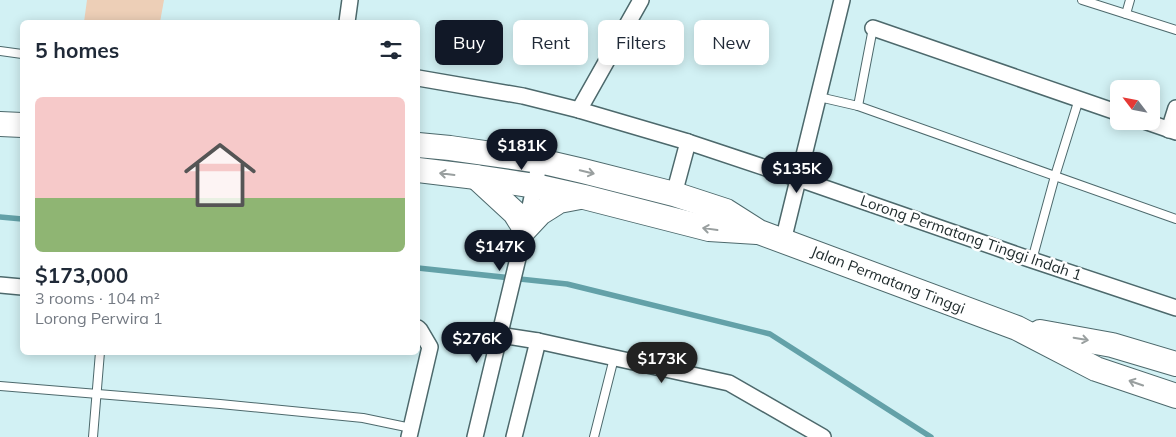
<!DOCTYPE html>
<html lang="en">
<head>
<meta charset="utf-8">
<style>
  body { margin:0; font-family:Mulish,sans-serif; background:#f6f6f7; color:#1f2937; height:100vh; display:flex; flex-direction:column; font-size:19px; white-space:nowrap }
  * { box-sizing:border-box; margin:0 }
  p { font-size:16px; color:#747a83 }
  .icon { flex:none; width:28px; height:28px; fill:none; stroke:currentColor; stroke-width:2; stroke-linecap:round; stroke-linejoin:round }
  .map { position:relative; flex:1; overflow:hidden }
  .sheet { position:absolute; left:20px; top:20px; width:400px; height:335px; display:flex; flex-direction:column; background:#fff; border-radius:8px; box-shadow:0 2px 12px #0003 }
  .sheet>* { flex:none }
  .guide { position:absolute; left:435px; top:20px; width:475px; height:45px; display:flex; gap:10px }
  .needle { width:32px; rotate:302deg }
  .fabs { position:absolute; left:1110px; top:80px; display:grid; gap:10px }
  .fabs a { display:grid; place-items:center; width:50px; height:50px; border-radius:8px; background:#fff; box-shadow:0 2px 12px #0003; font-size:25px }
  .price { position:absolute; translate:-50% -42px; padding:0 11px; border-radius:18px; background:#111827; color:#fff; font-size:16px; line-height:32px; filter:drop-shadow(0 1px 2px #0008) }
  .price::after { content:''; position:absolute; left:50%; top:30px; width:15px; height:11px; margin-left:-8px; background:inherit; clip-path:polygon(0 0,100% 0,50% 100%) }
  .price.on { background:#222; color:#fff }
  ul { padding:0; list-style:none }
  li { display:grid; align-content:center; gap:10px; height:265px; padding:0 15px }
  li span { display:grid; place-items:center; height:155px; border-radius:8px; color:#555 }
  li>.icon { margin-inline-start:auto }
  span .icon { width:90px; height:90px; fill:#fffc; stroke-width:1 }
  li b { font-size:21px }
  h2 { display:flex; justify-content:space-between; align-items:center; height:60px; padding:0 15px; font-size:21px }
  .pill { padding:0 18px; border-radius:8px; background:#fff; box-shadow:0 2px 12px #0003; font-size:18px; line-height:45px }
  .pill.on { background:#111827; color:#fff }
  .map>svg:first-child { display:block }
  .green { fill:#edcfb7 }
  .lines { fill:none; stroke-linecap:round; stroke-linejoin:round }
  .stream { stroke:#63a1a8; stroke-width:5.5 }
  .service-casing { stroke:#4d696c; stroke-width:10 }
  .minor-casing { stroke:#4d696c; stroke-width:18 }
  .trunk-casing { stroke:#4d696c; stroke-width:26 }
  .service { stroke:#fff; stroke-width:8 }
  .minor { stroke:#fff; stroke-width:15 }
  .trunk { stroke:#fff; stroke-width:24 }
  .oneway { stroke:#999f9f }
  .labels { text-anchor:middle; stroke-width:5; stroke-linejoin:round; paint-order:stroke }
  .street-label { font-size:15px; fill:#1d292a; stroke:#fff }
</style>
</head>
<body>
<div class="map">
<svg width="1176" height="437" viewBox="0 0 1176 437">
  <rect width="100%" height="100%" fill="#d2f1f4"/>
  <polygon class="green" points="87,0 164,0 160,22 84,22"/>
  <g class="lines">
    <g class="stream">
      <polyline points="0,217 22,219"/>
      <polyline points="418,268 567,284 770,334 931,437"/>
    </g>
    <g class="service-casing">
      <g id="service">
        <polyline points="1082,0 1176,30"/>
        <polyline points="1126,14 1130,0"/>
        <polyline points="0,51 22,54"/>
        <polyline points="819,97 858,106 1176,219"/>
        <polyline points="858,106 873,28"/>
        <polyline points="1032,260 1055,176 1079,99"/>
        <polyline points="0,386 220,404 363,418 411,428"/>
        <polyline points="93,437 100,352"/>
        <polyline points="594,437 614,358"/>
      </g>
    </g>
    <g class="minor-casing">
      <g id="minor">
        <polyline points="347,22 350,0"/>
        <polyline points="873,28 1119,113"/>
        <polyline points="418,78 523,96 579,110 688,142 799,179 1032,260 1176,308"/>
        <polyline points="579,110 641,0"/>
        <polyline points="1144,121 1176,132"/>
        <polyline points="1169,130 1176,108"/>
        <polyline points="674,194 688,142"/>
        <polyline points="783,241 842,0"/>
        <polyline points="0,285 22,287"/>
        <polyline points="500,335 538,341 729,383 823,437"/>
        <polyline points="409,437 430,347 420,330 418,328"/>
        <polyline points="475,437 525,229 540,161"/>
        <polyline points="514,437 538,341"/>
      </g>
    </g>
    <g class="trunk-casing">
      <g id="trunk">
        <polyline points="0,124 22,125"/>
        <polyline points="418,145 450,148 540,161 583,171 674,194 726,211 759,232 1017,328 1096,369 1176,396"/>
        <polyline points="418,170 476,177 535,186 584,197 709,229 757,232"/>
        <polyline points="476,177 515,213 525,229 540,213 559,201 580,197"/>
        <polyline points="1040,332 1112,345 1176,364"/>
      </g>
    </g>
    <use href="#service" class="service"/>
    <use href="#minor" class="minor"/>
    <use href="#trunk" class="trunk"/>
  </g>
  <defs><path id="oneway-shaft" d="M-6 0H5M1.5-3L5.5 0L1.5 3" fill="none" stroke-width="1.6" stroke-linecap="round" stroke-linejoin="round" transform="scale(1.25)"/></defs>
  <g class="oneway">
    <use href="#oneway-shaft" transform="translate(587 172) rotate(14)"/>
    <use href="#oneway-shaft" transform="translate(447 174) rotate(-173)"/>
    <use href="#oneway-shaft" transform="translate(710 229) rotate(-172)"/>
    <use href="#oneway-shaft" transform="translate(1081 339) rotate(10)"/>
    <use href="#oneway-shaft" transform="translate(1136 383) rotate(-161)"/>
  </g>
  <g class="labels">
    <g class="street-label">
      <text transform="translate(971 238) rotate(19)" y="5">Lorong Permatang Tinggi Indah 1</text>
      <text transform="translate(888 280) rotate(21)" y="5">Jalan Permatang Tinggi</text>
    </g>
  </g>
</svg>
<div class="fabs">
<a><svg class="needle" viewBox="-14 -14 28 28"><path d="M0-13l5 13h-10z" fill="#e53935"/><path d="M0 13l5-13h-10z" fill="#747a83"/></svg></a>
</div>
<b class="price" style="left:522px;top:171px">$181K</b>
<b class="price" style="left:797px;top:194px">$135K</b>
<b class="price" style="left:500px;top:272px">$147K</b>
<b class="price" style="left:477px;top:364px">$276K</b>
<b class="price on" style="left:662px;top:384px">$173K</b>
<div class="guide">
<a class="pill on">Buy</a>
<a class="pill">Rent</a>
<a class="pill">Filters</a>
<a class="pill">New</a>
</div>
<section class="sheet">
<h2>5 homes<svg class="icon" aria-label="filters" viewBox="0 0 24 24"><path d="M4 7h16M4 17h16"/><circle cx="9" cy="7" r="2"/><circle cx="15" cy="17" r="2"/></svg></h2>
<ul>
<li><span style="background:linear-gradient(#f6c9c9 65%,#8fb573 0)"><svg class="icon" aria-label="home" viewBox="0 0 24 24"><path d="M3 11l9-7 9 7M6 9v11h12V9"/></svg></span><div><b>$173,000</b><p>3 rooms · 104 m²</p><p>Lorong Perwira 1</p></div></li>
</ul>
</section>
</div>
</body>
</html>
